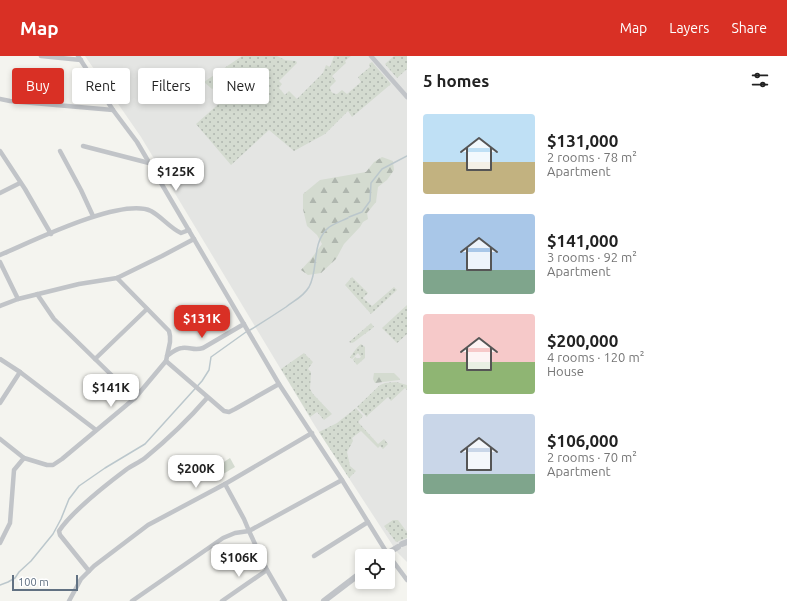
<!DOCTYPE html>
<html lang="en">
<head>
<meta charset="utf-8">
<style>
  body { margin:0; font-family:Ubuntu,sans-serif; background:#f2f2f2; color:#222; height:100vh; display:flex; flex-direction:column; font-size:15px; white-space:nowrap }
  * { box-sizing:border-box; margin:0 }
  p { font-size:13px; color:#767676 }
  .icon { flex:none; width:22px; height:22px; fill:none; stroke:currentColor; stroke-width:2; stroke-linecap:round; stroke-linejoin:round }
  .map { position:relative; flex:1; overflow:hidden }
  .details { display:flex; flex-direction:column; background:#fff; width:380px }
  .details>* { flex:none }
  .guide { position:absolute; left:12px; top:12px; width:335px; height:36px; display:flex; gap:8px }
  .controls { position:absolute; left:355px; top:493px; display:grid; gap:8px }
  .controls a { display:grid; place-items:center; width:40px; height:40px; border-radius:4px; background:#fff; box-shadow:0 2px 6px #0003; font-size:20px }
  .scale { position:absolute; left:12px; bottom:10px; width:66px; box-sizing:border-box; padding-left:4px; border:2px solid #617182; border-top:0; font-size:11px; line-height:14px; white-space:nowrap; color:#617182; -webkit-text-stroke:3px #fff; paint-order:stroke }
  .price { position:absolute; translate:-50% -34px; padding:0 9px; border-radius:8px; background:#fff; color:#222; font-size:13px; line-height:26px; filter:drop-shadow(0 1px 2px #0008) }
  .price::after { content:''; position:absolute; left:50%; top:24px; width:12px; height:9px; margin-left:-6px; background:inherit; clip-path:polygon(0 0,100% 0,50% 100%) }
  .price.selected { background:#d93025; color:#fff }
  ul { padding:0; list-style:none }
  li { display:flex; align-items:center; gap:12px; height:100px; padding:0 16px }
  li span { display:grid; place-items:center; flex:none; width:112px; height:80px; border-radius:4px; color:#555 }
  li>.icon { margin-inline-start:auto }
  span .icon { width:48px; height:48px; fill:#fffc; stroke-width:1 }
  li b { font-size:17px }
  h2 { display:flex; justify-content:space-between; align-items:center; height:48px; padding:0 16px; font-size:17px }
  .pill { padding:0 14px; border-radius:4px; background:#fff; box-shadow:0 2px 6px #0003; font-size:14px; line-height:36px }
  .pill.selected { background:#d93025; color:#fff }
  header { display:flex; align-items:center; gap:24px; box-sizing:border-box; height:56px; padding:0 20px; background:#d93025; color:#fff }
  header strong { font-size:19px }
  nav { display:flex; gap:22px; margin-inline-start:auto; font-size:14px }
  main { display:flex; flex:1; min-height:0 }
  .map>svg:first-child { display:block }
  .built { fill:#e4e5e3 }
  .grass { fill:url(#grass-dots) }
  .forest { fill:url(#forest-firs) }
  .green { fill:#d4dbd0 }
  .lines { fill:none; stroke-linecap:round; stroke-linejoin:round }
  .stream { stroke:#bbc7cc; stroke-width:1.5 }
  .minor { stroke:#c1c4c8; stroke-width:4.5 }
  .tertiary { stroke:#c1c4c8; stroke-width:6 }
</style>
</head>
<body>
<header>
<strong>Map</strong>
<nav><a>Map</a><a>Layers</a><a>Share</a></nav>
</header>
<main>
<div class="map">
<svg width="407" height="545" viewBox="0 0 407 545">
  <defs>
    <pattern id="grass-dots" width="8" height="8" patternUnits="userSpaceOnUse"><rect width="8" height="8" fill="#d4dbd0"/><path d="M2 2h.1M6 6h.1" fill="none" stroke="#afb6ae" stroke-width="1.8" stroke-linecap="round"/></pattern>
    <pattern id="forest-firs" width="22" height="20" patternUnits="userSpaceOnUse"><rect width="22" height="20" fill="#d4dbd0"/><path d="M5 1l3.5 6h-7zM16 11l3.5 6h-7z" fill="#afb6ae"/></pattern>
  </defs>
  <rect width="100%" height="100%" fill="#f4f4ef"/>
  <polygon class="built" points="85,0 407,0 407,506 397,496 315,370 141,81"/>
  <g class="grass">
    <path d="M 242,0 L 277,0 L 285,4 L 296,5 L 297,7 L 279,25 L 282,28 L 279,32 L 285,39 L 289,35 L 297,43 L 323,17 L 326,9 L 330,11 L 334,0 L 351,0 L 345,5 L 346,7 L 332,20 L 336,25 L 330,31 C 330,35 332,38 337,38 L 342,34 L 347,38 L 361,26 L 358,21 L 370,11 L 369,8 L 372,6 L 391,28 L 352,61 L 348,55 L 325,78 L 294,95 L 269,74 L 231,109 L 196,68 L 240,29 L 231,20 L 212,33 L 204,26 Z"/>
    <polygon points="394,0 407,0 407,13 397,22 385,8"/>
    <polygon points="352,221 368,237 363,242 372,250 394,231 397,234 371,258 345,229"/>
    <polygon points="407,249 407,278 397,287 382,272"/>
    <polygon points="371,267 374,271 354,286 352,287 349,286"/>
    <path d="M 361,288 L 365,291 L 365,302 L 357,309 L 353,304 L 355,301 L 358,303 L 361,301 L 358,297 L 352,303 L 350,301 C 354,296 356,292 361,288 Z"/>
    <polygon points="304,297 313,306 308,313 311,316 310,333 313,338 332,358 324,364 317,356 310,361 281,313"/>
    <polygon points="396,326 407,329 407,334 405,332 391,345 388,341 368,359 367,361 357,351 380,329 385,327"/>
    <polygon points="356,352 363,360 358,366 378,388 384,383 388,388 383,393 380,390 378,392 361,375 352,382 353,385 347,396 350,410 356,415 349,422 319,376 337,367"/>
    <polygon points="393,464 398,464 407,476 407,482 396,486 384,470"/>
  </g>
  <g class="forest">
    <polygon points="382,101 393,105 394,114 387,124 378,131 376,146 367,157 368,163 363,166 360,171 344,188 336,203 321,217 308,219 301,214 311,203 322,188 317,179 307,170 303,153 303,138 320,124 366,116 374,106"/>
    <polygon points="374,317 394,317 400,323 399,324 375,327 373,323"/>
  </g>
  <polygon class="green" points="230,402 235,411 218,421 213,413"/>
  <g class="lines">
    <g class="stream">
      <polyline points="349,161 362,156 370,145 371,127 382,113 407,100"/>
      <path d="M 250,274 C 263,266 274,259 286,251 C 295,244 303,241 309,231 C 319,213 311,189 327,173 C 332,168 342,165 348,162"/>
      <polyline points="0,529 8,526 15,522 19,516 31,505 53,478 61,463 69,443 79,430 105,412 145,388 202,325 209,314 211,301 246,276"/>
    </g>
    <g class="minor">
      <polyline points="41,0 81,4"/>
      <polyline points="78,0 113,54 137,86 279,328 342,424 387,497 407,524"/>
      <polyline points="371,0 407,41"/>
      <polyline points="0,43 10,45 113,54"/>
      <polyline points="83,90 149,107"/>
      <polyline points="0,95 25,133 51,178"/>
      <polyline points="60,95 81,134 93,160"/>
      <polyline points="0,137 20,127"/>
      <path d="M 0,199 C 31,186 121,141 151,155 C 162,161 170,172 181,177 L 189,174"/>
      <polyline points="0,206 18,243"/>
      <polyline points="37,238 54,263 135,342"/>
      <polyline points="0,250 18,243 79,228 117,222 162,200 194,183"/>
      <path d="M 167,300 C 171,297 177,292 182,292 C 191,291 194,295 203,292 L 244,268"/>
      <polyline points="0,303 20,316 96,374"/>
      <polyline points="95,303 147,253"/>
      <polyline points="166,305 224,355 229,356 235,353 279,328"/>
      <polyline points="0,347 20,316"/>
      <polyline points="0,383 24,402 47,409 53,409 62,403 135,342 166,305 170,286 170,280 169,275 117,222"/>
      <polyline points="0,487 10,467 14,414 24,402"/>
      <polyline points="314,500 368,466"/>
      <path d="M 89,515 L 60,479 L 59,475 C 73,454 107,428 127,413 C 133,409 140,406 145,402 C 168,383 188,364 207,342"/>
      <polyline points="69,545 81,523 94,510 148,469 225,428 312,377"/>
      <polyline points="132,545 223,482 235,477 249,475 244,463 225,428"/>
      <polyline points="222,545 267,514"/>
      <polyline points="285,545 267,514 249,475 342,424"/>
    </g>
    <g class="tertiary">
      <polyline points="402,488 407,486"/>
      <polyline points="383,500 398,491"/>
      <polyline points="324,545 362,516"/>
    </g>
  </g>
</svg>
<div class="controls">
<a><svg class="icon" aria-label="locate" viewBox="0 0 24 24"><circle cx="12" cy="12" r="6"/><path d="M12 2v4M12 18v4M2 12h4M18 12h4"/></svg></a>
</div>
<div class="scale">100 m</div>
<b class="price" style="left:176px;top:136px">$125K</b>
<b class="price selected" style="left:202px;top:283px">$131K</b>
<b class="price" style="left:111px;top:352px">$141K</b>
<b class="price" style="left:196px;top:433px">$200K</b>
<b class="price" style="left:239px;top:522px">$106K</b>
<div class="guide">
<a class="pill selected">Buy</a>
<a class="pill">Rent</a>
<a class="pill">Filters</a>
<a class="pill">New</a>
</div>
</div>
<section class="details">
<h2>5 homes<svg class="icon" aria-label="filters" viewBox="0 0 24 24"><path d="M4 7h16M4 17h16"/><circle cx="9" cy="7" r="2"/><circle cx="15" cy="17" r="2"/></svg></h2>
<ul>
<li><span style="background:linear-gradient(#bfe0f5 60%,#c2b280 0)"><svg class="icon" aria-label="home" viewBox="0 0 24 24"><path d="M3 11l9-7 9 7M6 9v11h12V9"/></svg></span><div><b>$131,000</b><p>2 rooms · 78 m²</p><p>Apartment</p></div></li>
<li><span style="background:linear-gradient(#a9c7e8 70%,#7fa58c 0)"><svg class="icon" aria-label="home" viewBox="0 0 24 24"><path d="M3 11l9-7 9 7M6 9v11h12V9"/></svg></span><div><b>$141,000</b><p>3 rooms · 92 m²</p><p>Apartment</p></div></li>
<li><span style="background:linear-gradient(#f6c9c9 60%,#8fb573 0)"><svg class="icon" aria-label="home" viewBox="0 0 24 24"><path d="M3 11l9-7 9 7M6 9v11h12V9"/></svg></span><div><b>$200,000</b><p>4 rooms · 120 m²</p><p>House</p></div></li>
<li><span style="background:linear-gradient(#c9d6e8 75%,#7fa58c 0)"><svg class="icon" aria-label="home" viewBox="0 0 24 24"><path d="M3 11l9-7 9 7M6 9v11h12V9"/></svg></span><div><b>$106,000</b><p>2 rooms · 70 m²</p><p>Apartment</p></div></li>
</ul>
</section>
</main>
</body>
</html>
